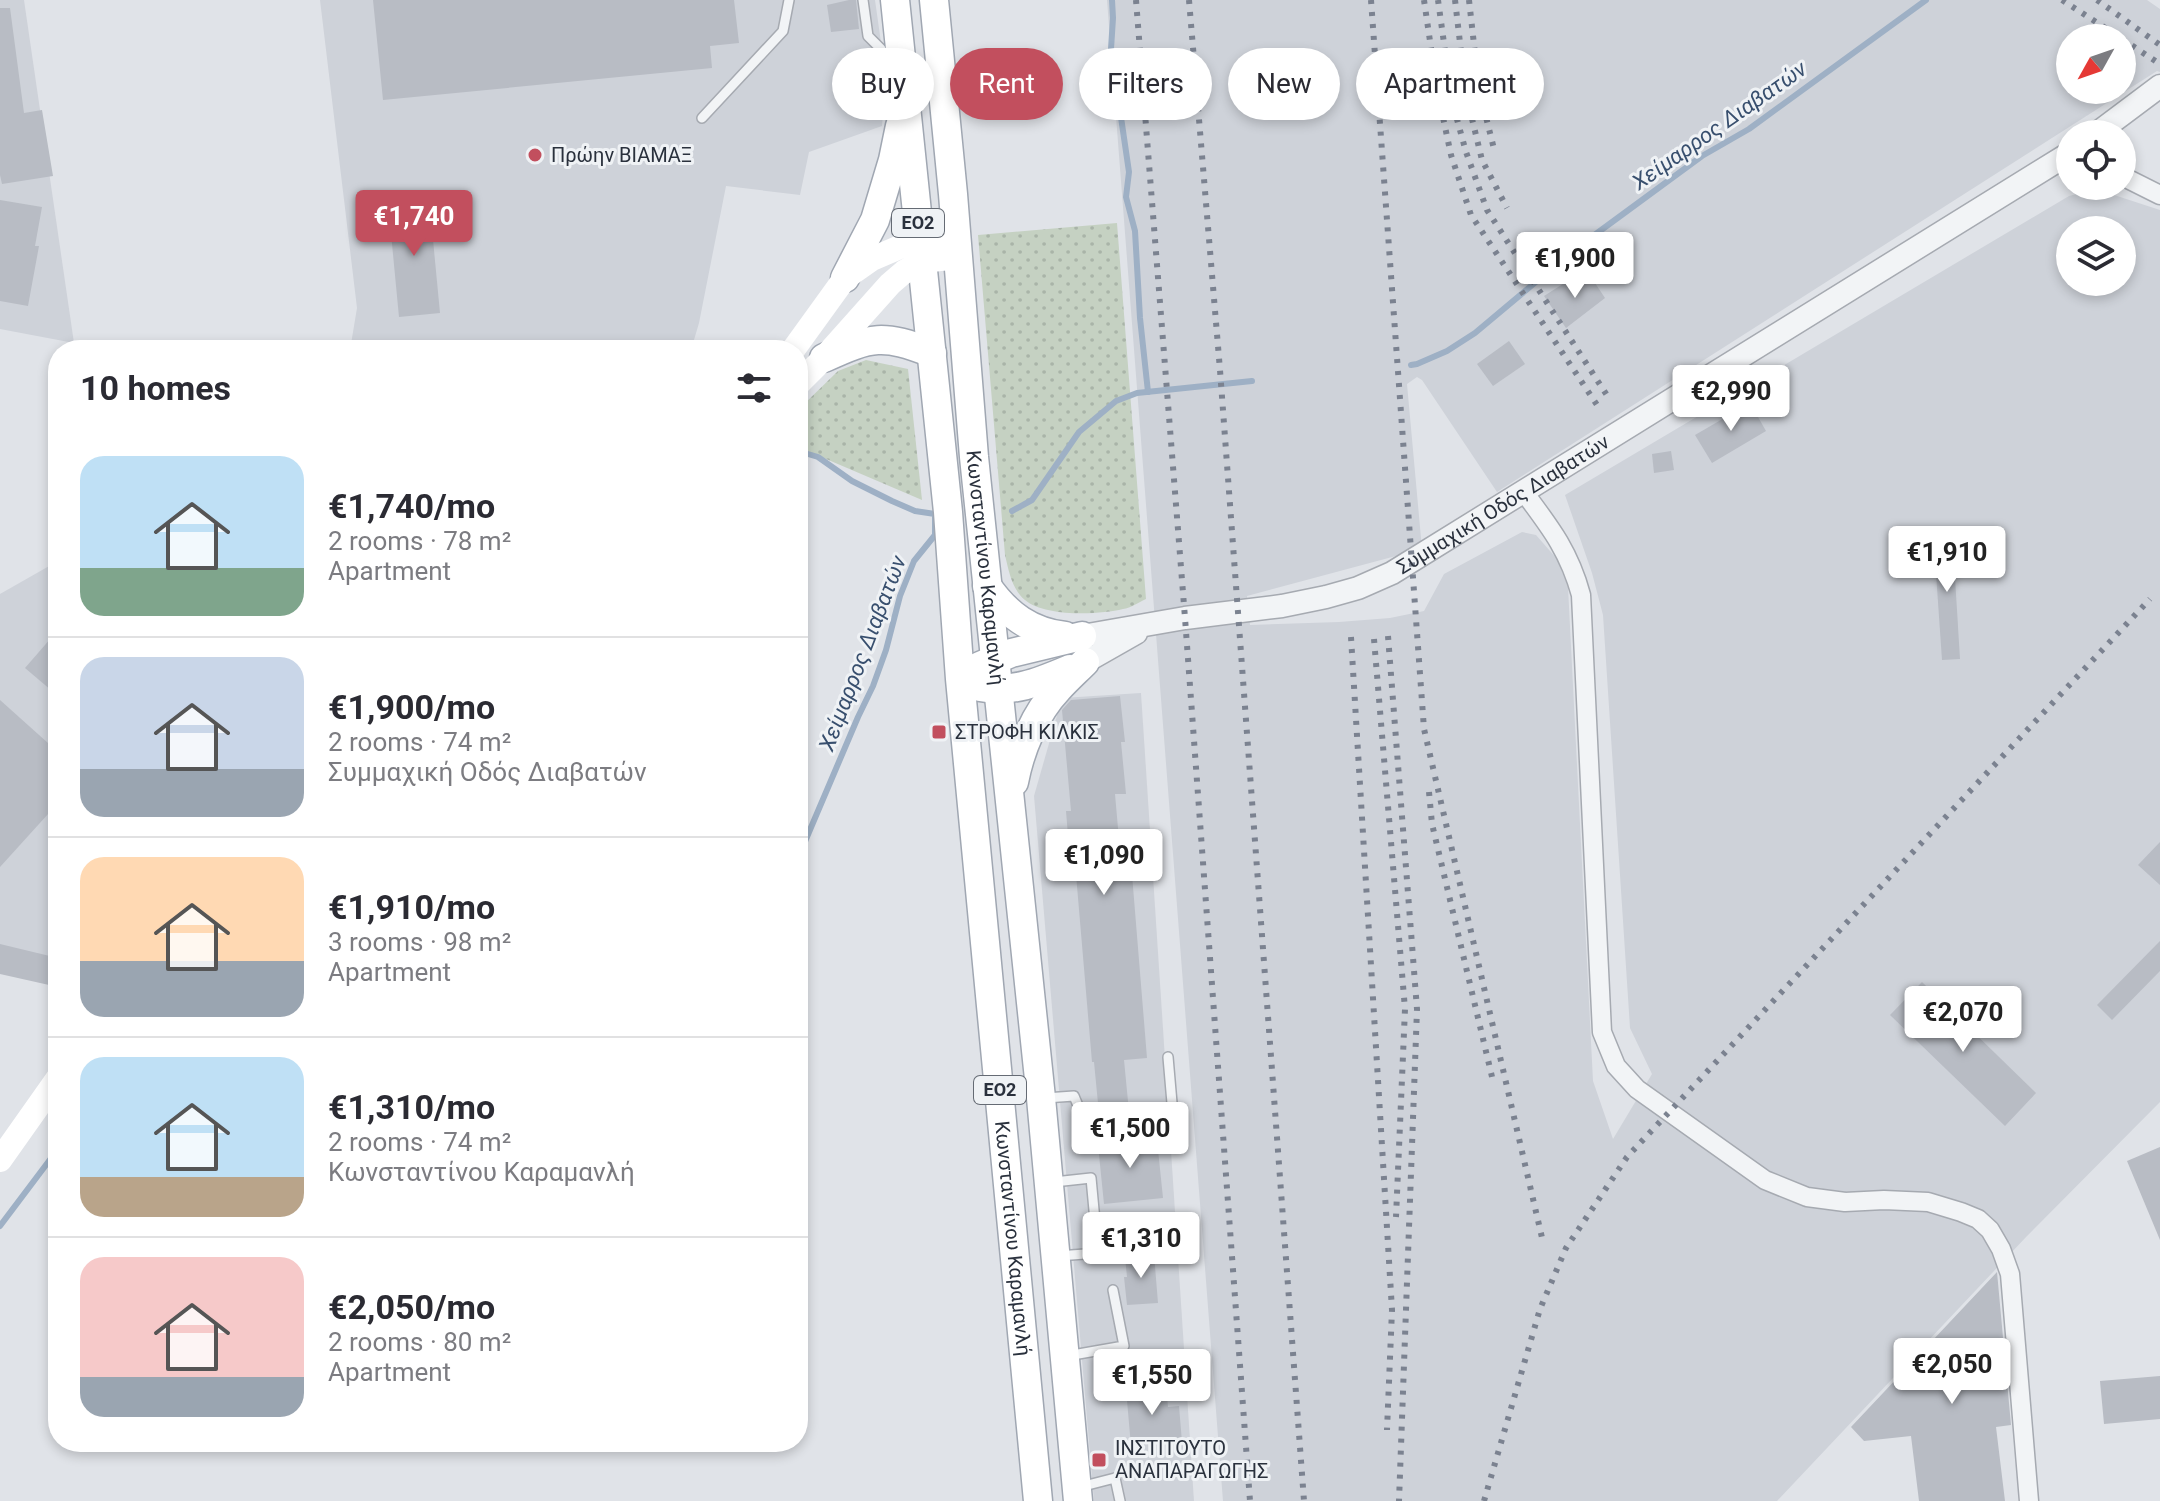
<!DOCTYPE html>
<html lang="en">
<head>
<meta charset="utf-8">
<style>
  body { margin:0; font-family:Roboto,sans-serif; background:#f7f7f7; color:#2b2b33; height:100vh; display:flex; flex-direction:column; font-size:30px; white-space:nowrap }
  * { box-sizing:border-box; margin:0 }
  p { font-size:26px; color:#7c7c81 }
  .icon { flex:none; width:44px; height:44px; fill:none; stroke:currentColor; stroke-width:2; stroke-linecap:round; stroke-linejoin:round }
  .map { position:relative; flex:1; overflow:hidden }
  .drawer { position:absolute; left:48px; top:340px; width:760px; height:1112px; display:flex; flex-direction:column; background:#fff; border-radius:32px; box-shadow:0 4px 12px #0003 }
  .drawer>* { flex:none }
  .hud { position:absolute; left:832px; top:48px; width:760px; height:72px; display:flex; gap:16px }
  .needle { width:52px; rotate:230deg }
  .controls { position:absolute; left:2056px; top:24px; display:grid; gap:16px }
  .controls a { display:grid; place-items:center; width:80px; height:80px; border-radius:50%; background:#fff; box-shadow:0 4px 12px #0003; font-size:40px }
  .price { position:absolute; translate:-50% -68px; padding:0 18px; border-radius:8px; background:#fff; color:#222; font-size:26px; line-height:52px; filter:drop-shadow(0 2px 4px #0008) }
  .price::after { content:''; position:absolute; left:50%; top:48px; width:24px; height:18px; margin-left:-12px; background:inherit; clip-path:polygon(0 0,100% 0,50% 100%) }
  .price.active { background:#c24f5e; color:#fff }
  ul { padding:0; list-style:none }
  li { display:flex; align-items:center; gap:24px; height:200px; padding:0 32px }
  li+li { border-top:2px solid #e1e1e2 }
  li span { display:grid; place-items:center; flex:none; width:224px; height:160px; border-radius:24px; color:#555 }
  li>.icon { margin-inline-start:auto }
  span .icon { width:96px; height:96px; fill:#fffc; stroke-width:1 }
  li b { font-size:34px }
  h2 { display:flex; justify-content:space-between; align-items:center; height:96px; padding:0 32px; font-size:34px }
  .chip { padding:0 28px; border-radius:36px; background:#fff; box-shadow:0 4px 12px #0003; font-size:28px; line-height:72px }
  .chip.active { background:#c24f5e; color:#fff }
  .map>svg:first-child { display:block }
  .built { fill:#ced2d9; fill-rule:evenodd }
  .grass { fill:url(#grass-dots) }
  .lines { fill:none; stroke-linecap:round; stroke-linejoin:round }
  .stream { stroke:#9eb0c5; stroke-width:6 }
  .building { fill:#b8bcc4 }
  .service-casing { stroke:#a6aab1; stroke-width:12 }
  .minor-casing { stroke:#a6aab1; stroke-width:21 }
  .tertiary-casing { stroke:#a6aab1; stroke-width:25 }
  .primary-casing { stroke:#a0a7b2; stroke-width:31 }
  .service { stroke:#f2f4f6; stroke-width:9 }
  .minor { stroke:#f2f4f6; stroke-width:18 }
  .tertiary { stroke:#f2f4f6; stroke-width:22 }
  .secondary { stroke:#fff; stroke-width:24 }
  .primary { stroke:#fff; stroke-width:28 }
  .rail { stroke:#7b8290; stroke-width:6; stroke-dasharray:4 8; stroke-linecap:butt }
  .poi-dot { fill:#c24f5e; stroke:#eff2f5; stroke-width:3 }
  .labels { text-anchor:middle; stroke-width:6; stroke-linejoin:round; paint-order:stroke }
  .shield { fill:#eff2f5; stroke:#656b74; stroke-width:2 }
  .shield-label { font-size:18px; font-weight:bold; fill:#2a313d }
  .poi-label { font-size:20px; fill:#2a313d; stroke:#eff2f5; text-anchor:start }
  .street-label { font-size:20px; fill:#2a313d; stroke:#eff2f5 }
  .water-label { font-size:22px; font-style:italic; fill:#384f6e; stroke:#eff2f5 }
</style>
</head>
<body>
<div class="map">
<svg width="2160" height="1501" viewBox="0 0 2160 1501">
  <defs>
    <pattern id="grass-dots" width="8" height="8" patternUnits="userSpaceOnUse" patternTransform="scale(2)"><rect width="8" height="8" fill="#c5d1c2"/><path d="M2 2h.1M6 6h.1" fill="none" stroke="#a9b4a8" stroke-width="1.8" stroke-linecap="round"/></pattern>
  </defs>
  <rect width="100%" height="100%" fill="#e0e3e8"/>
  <g class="built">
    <polygon points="0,0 24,0 74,343 0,329"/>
    <polygon points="320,0 875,0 886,78 882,126 809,152 800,195 726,186 699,323 691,350 350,350 357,308"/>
    <path d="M 1107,0 L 2147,0 L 2160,9 L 2160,72 L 2157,71 L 1497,492 L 1422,380 L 1417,377 L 1407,384 L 1422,549 L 1247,596 L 1250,625 L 1339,622 L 1390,618 L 1424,611 L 1444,574 L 1522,532 L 1536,535 L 1557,559 L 1568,587 L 1593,1081 L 1613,1139 L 1652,1074 L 1630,1028 L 1603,615 L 1592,573 L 1565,495 L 2069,196 L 2089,191 L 2111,194 L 2160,210 L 2160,1102 L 2027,1236 L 1777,1501 L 1223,1501 ZM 2070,38 L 2122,38 L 2122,90 L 2070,90 ZM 2070,230 L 2122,230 L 2122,282 L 2070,282 Z"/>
    <polygon points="58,561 58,980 0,967 0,594"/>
    <polygon points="1141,693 1194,1501 1094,1501 1034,796 1062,698"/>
  </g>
  <g class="grass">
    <path d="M 1117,223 L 1146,599 C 1139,602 1131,608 1123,609 C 1099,615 1045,617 1025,600 C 1012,589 1009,572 1005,555 L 978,235 Z"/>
    <polygon points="866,360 908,369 922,500 798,447 798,410 838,371"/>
  </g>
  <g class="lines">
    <g class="stream">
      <polyline points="1112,0 1113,18 1111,49 1129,172 1126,197 1135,231 1140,318 1148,392"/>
      <polyline points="1411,365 1417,364 1447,351 1475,333 1574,250 1702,156 1749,129 1926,0"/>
      <polyline points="798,451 818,457 852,481 892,501 915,511 935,514 935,535 914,561 900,596 886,650 873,686 858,717 798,858"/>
      <polyline points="1012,511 1032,500 1079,432 1116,401 1137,393 1252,381"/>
      <polyline points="0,1226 58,1149"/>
    </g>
  </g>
  <g class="building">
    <polygon points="373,0 734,0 739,43 710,46 712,68 383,100"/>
    <polygon points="849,0 856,0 859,29 831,32 827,5"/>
    <polygon points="0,8 10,8 24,113 42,110 53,176 2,184 0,175"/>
    <polygon points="429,198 440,313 399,317 388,202"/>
    <polygon points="0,200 42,207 35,246 39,246 28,306 0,301"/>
    <polygon points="1589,274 1605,298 1566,328 1544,296 1566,282 1570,289"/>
    <polygon points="1509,341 1525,364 1493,386 1477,364"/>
    <polygon points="1750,403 1766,431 1712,463 1695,435"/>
    <polygon points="1671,451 1674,470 1654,473 1652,454"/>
    <polygon points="1952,529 1960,659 1942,660 1933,530"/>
    <polygon points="58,630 58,696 25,668"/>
    <polygon points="1120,696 1125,742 1121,742 1126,794 1115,794 1120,851 1130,850 1147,1058 1124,1060 1130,1122 1100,1124 1094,1062 1092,1062 1074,851 1073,848 1069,848 1066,811 1071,811 1062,710 1071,700"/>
    <polygon points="0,700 58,752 58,803 0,867"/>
    <polygon points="2160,842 2160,885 2138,865"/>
    <polygon points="2160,941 2160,971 2112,1020 2097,1005"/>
    <polygon points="0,944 58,958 58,987 0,974"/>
    <polygon points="1922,982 2036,1093 2005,1126 1890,1015"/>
    <polygon points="1131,1137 1132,1142 1157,1140 1163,1198 1104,1204 1098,1145 1102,1145 1101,1139"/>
    <polygon points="2160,1147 2160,1240 2127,1161"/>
    <polygon points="1154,1254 1158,1303 1127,1305 1124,1277 1127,1277 1125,1257"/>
    <polygon points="1997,1272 2011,1425 1996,1427 2005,1501 1919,1501 1911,1436 1864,1441 1851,1427"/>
    <polygon points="2160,1376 2160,1419 2104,1424 2100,1381"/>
    <polygon points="1166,1386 1168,1407 1179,1406 1182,1442 1131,1446 1126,1389"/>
  </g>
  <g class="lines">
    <g class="service-casing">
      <g id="service">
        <polyline points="863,0 868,36 881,49"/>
        <polyline points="702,118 783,31 789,0"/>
        <polyline points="1045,1098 1074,1096 1089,1132 1174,1126 1168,1057"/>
        <polyline points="1054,1182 1091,1178 1098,1253 1058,1256"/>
        <polyline points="1067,1356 1124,1346 1113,1290"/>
        <polyline points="1080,1487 1115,1478 1120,1501"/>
      </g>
    </g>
    <g class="minor-casing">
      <g id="minor">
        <polyline points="2122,176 2160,195"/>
        <path d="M 1523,491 C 1550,527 1569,551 1581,595 L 1602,1032 L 1616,1066 L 1637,1089 L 1765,1180 L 1807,1197 L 1845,1202 L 1884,1200 L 1928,1202 L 1961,1212 L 1978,1219 L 1990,1230 L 2001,1249 L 2010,1274 L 2029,1501"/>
      </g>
    </g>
    <g class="tertiary-casing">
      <g id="tertiary">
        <polyline points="2096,134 2160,86"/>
        <path id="s1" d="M 1082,636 L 1185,618 L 1282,606 L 1326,597 L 1358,588 L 1392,573 L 2070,153"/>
        <polyline points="1085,662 1136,633"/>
      </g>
    </g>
    <g class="primary-casing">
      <g id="primary">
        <path id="s2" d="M 895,0 L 948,512 L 960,679 L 1038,1501"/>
        <path id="s3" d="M 934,0 L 953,194 L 974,457 L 1041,1098 L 1078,1501"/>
        <polyline points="845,278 875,220 893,160 900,126"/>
        <path d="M 824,358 C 872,336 883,334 932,353"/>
        <path d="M 987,586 C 1007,615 1031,632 1065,636"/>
        <polyline points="980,666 1011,653 1082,636"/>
        <path d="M 980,687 C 1014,693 1039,682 1070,669"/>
        <path d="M 1014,782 C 1020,750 1035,713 1058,689 C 1066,680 1076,671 1085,662"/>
      </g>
    </g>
    <use href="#service" class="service"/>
    <use href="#minor" class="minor"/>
    <use href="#tertiary" class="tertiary"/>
    <g class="secondary">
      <polyline points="793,350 845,278 872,259 900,247 957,239"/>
      <polyline points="798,384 824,358 890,284 904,272 923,261 958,257"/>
      <polyline points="0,1160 58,1078"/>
    </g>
    <use href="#primary" class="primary"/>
    <g class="rail">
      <polyline points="1136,0 1185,618 1250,1501"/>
      <polyline points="1189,0 1220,370 1304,1501"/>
      <polyline points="1371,0 1424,729 1543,1242"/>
      <polyline points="1424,0 1437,89 1451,155 1471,215 1599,408"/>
      <polyline points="1438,0 1452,101 1466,152 1487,210 1610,400"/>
      <polyline points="1455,0 1466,94 1482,160 1507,208"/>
      <polyline points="1469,0 1479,89 1494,149"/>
      <polyline points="2062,0 2121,38"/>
      <polyline points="2097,0 2160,45"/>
      <polyline points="2122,39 2160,64"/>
      <polyline points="1388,636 1417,1009 1399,1501"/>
      <polyline points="1351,637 1392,1310 1387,1430"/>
      <polyline points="1374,639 1405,1009 1396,1217"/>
      <polyline points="1429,792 1432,824 1493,1081"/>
      <polyline points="1484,1501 1540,1309 1566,1248 1627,1157 2150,599"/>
    </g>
  </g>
  <g class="poi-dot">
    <circle cx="535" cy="155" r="8"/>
    <rect x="931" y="724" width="16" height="16" rx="4"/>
    <rect x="1091" y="1452" width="16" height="16" rx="4"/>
  </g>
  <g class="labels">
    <g class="shield">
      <rect x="892" y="209" width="52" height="28" rx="6"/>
      <rect x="974" y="1076" width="52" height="28" rx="6"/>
    </g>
    <g class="shield-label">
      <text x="918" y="229">ΕΟ2</text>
      <text x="1000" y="1096">ΕΟ2</text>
    </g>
    <g class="poi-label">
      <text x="551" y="162">Πρώην ΒΙΑΜΑΞ</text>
      <text x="955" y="739">ΣΤΡΟΦΗ ΚΙΛΚΙΣ</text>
      <text x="1115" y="1455">ΙΝΣΤΙΤΟΥΤΟ<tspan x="1115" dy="23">ΑΝΑΠΑΡΑΓΩΓΗΣ</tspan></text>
    </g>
    <g class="street-label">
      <text dy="7" stroke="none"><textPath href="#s1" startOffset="448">Συμμαχική Οδός Διαβατών</textPath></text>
      <text dy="7" stroke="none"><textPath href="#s3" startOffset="570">Κωνσταντίνου Καραμανλή</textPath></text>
      <text dy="7" stroke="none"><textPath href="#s2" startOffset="1244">Κωνσταντίνου Καραμανλή</textPath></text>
    </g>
    <g class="water-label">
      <text transform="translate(1719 125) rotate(-35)" y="8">Χείμαρρος Διαβατών</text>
      <text transform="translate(862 653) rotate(-69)" y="8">Χείμαρρος Διαβατών</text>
    </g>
  </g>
</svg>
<div class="controls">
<a><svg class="needle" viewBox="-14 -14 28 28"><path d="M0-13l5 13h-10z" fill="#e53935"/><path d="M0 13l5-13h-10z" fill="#7c7c81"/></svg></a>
<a><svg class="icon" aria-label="locate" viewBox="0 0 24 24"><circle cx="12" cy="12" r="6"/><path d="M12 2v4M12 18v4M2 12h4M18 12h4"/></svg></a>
<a><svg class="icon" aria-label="layers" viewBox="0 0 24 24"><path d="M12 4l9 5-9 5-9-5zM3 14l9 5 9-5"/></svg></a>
</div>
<b class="price active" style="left:414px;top:258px">€1,740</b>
<b class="price" style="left:1575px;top:300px">€1,900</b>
<b class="price" style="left:1731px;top:433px">€2,990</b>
<b class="price" style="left:1947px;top:594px">€1,910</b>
<b class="price" style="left:1104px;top:897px">€1,090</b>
<b class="price" style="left:1963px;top:1054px">€2,070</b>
<b class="price" style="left:1130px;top:1170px">€1,500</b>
<b class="price" style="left:1141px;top:1280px">€1,310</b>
<b class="price" style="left:1952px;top:1406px">€2,050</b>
<b class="price" style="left:1152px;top:1417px">€1,550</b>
<div class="hud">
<a class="chip">Buy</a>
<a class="chip active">Rent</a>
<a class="chip">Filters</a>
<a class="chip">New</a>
<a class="chip">Apartment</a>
</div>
<section class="drawer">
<h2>10 homes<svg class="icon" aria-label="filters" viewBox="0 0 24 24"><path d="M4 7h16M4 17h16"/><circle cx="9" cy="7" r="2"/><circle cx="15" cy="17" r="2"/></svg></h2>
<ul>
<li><span style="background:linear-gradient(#bfe0f5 70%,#7fa58c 0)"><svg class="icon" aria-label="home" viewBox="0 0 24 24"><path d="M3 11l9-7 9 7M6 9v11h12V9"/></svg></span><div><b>€1,740/mo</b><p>2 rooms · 78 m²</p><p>Apartment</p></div></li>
<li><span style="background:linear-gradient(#c9d6e8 70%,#9aa5b1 0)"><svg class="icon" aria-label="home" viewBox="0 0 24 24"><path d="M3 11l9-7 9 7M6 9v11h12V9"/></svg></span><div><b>€1,900/mo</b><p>2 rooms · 74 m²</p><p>Συμμαχική Οδός Διαβατών</p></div></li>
<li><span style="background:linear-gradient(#ffd9b3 65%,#9aa5b1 0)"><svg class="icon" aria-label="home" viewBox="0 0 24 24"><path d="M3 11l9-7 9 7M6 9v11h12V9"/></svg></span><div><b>€1,910/mo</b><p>3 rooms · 98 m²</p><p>Apartment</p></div></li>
<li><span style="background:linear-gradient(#bfe0f5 75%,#b9a48a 0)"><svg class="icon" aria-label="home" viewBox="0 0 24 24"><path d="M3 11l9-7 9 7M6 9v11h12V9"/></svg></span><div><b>€1,310/mo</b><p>2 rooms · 74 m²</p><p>Κωνσταντίνου Καραμανλή</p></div></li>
<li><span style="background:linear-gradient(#f6c9c9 75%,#9aa5b1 0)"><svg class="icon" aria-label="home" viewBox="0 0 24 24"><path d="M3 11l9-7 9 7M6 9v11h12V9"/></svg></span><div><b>€2,050/mo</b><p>2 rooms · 80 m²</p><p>Apartment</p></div></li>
</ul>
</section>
</div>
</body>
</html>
